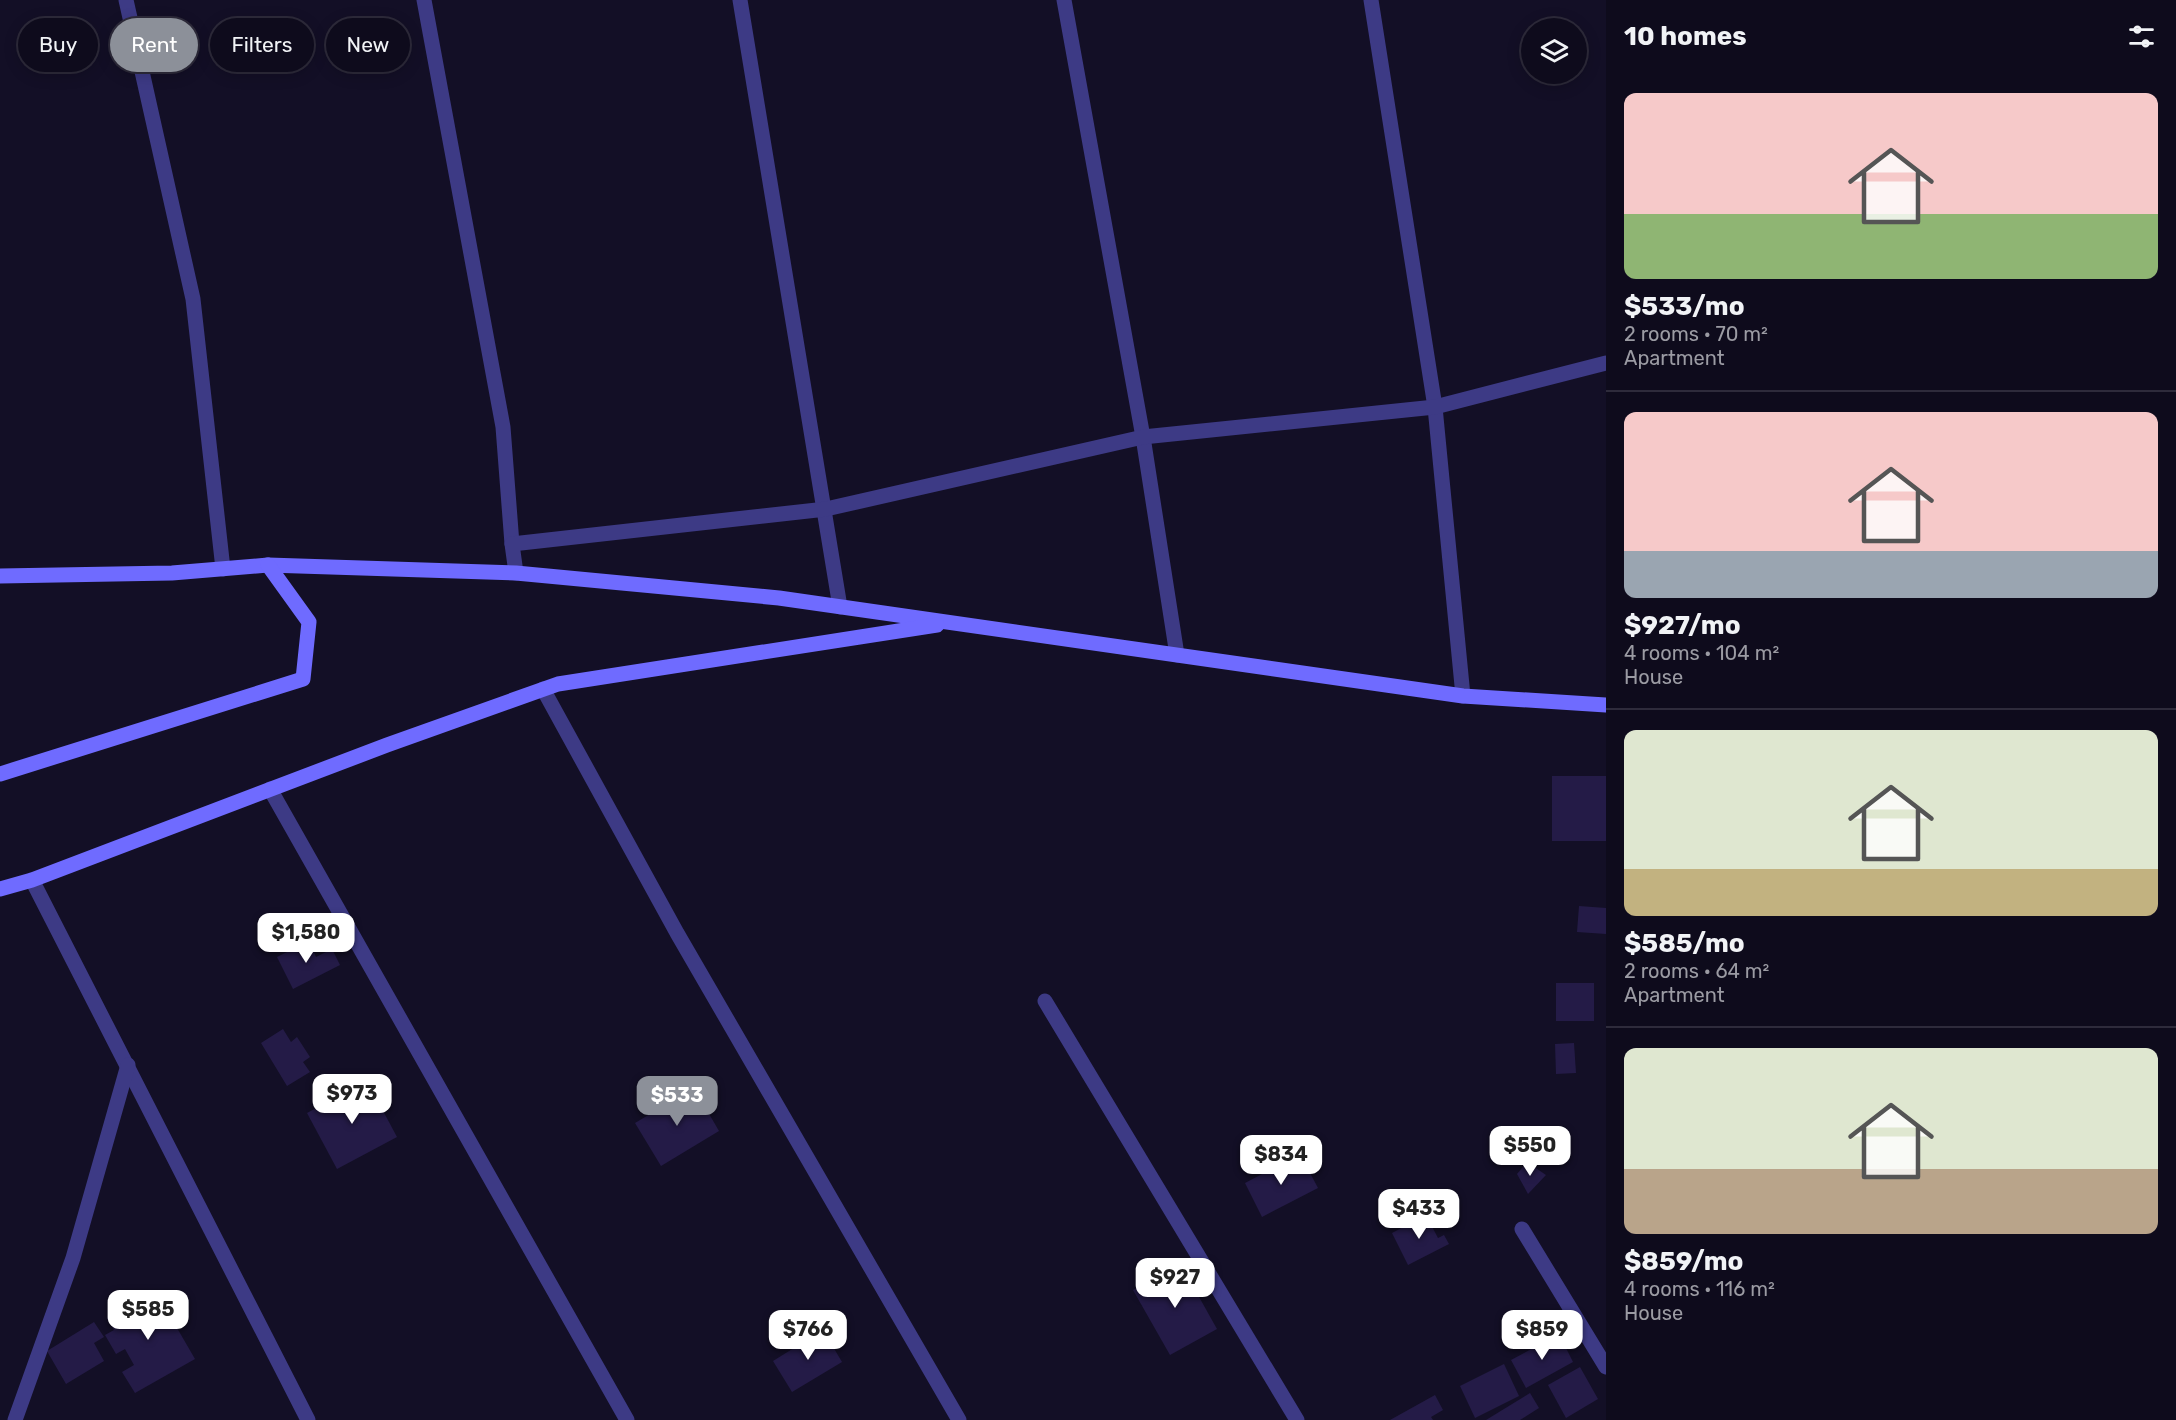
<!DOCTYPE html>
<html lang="en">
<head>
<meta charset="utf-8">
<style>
  body { margin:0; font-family:Rubik,sans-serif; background:#171425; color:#f1f3f6; height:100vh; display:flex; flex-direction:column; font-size:22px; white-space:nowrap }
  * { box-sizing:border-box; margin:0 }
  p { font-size:20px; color:#9b9ba3 }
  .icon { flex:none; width:33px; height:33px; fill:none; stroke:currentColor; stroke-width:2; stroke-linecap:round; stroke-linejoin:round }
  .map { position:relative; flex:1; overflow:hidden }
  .sheet { display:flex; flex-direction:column; background:#0e0b1c; width:570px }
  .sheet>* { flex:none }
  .top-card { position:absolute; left:18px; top:18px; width:570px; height:54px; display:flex; gap:12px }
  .buttons { position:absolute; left:1521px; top:18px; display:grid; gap:12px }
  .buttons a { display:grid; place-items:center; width:66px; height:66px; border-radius:50%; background:#0e0b1c; box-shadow:0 3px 15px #0003,0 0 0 2px #2e2b3b; font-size:30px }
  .price { position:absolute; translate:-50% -51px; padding:0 14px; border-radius:12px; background:#fff; color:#222; font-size:20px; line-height:39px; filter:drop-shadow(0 2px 3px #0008) }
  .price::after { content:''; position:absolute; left:50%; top:36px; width:18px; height:14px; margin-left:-9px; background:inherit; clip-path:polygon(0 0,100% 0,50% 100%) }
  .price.selected { background:#8c9099; color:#fff }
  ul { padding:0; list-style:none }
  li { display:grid; align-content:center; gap:12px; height:318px; padding:0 18px }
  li+li { border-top:2px solid #2e2b3b }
  li span { display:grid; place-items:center; height:186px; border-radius:12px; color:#555 }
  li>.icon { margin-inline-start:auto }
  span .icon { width:108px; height:108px; fill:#fffc; stroke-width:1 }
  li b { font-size:26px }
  h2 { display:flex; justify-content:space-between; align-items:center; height:72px; padding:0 18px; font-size:26px }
  .chip { padding:0 21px; border-radius:27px; background:#0e0b1c; box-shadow:0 3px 15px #0003,0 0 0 2px #2e2b3b; font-size:21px; line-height:54px }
  .chip.selected { background:#8c9099; color:#fff }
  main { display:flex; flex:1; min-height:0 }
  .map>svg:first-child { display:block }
  .building { fill:#241b47 }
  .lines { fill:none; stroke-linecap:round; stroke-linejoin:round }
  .street { stroke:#3d3a85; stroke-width:15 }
  .secondary { stroke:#6f6bff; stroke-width:15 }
</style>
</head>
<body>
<main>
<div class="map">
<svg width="1606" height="1420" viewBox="0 0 1606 1420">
  <rect width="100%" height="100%" fill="#130f26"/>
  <g class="building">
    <rect x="1552" y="776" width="54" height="65"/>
    <polygon points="1579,906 1606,908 1606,934 1577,932"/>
    <polygon points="309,941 316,957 332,949 340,965 293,989 277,957"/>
    <rect x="1556" y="983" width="38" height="38"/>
    <polygon points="283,1029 291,1042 297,1037 310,1057 303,1062 310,1072 287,1086 261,1043"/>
    <polygon points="1574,1043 1576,1073 1556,1074 1555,1044"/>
    <polygon points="367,1081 397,1137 337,1169 307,1113"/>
    <polygon points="694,1088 719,1131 661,1166 635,1123"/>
    <polygon points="1300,1154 1318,1188 1262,1217 1245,1183"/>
    <polygon points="1527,1162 1546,1175 1528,1194 1517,1174"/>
    <polygon points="1426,1215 1438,1238 1444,1235 1449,1244 1408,1265 1392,1233"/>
    <polygon points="1180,1263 1217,1329 1170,1355 1133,1290"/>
    <polygon points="155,1290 195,1359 135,1393 122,1372 134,1365 125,1349 116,1354 105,1335 114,1330 107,1318"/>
    <polygon points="94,1322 104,1337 94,1343 104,1361 66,1384 47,1351"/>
    <polygon points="823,1330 842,1362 792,1392 773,1361"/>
    <polygon points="1559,1334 1573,1362 1526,1388 1511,1360"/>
    <polygon points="1504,1364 1519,1396 1475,1418 1460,1386"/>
    <polygon points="1580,1367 1598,1399 1566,1418 1548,1385"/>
    <polygon points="1530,1393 1539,1408 1520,1420 1486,1420"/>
    <polygon points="1435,1395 1443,1410 1431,1417 1433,1420 1390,1420"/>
  </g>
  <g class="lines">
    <g class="street">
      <polyline points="126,0 193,299 223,569"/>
      <polyline points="424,0 503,427 512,544"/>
      <polyline points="740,0 840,607"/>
      <polyline points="1064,0 1143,437 1177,655"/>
      <polyline points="1371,0 1435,407 1463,696"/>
      <polyline points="516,573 512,544 826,509 1143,437 1435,407 1606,363"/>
      <polyline points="543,689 677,933 959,1420"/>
      <polyline points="270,789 627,1420"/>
      <polyline points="32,880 308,1420"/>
      <polyline points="1045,1001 1297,1420"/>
      <polyline points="1522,1229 1606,1367"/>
      <polyline points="15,1420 73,1258 128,1065"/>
    </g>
    <g class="secondary">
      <polyline points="0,576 172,573 268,565 516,573 779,598 1463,696 1606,705"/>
      <polyline points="0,774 303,679 309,622 268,565"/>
      <polyline points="0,889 32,880 387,745 558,684 937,625"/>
    </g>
  </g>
</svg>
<div class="buttons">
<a><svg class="icon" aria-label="layers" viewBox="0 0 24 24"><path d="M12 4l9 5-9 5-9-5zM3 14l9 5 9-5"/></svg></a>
</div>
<b class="price" style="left:306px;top:964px">$1,580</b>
<b class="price" style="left:352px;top:1125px">$973</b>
<b class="price selected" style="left:677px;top:1127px">$533</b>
<b class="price" style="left:1530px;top:1177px">$550</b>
<b class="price" style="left:1281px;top:1186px">$834</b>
<b class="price" style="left:1419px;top:1240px">$433</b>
<b class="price" style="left:1175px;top:1309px">$927</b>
<b class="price" style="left:148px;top:1341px">$585</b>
<b class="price" style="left:808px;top:1361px">$766</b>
<b class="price" style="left:1542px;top:1361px">$859</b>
<div class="top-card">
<a class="chip">Buy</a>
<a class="chip selected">Rent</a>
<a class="chip">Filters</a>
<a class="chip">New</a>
</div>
</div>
<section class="sheet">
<h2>10 homes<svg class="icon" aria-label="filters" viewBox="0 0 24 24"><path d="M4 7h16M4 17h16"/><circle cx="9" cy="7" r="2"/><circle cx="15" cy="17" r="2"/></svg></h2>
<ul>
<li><span style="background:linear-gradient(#f6c9c9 65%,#8fb573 0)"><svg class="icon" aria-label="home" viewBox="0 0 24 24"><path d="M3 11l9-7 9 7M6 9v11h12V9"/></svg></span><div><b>$533/mo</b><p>2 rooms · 70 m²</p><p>Apartment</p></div></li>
<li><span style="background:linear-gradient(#f6c9c9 75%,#9aa5b1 0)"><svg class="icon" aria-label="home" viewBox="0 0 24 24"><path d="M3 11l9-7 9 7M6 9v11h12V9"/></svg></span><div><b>$927/mo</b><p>4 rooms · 104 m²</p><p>House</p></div></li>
<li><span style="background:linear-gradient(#dfe7d0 75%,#c2b280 0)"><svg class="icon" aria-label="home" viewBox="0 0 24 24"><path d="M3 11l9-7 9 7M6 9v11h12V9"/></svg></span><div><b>$585/mo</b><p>2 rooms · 64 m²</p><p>Apartment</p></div></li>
<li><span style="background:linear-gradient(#dfe7d0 65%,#b9a48a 0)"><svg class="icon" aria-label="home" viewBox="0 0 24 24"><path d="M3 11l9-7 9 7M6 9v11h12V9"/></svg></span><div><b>$859/mo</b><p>4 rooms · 116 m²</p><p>House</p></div></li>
</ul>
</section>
</main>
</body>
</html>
